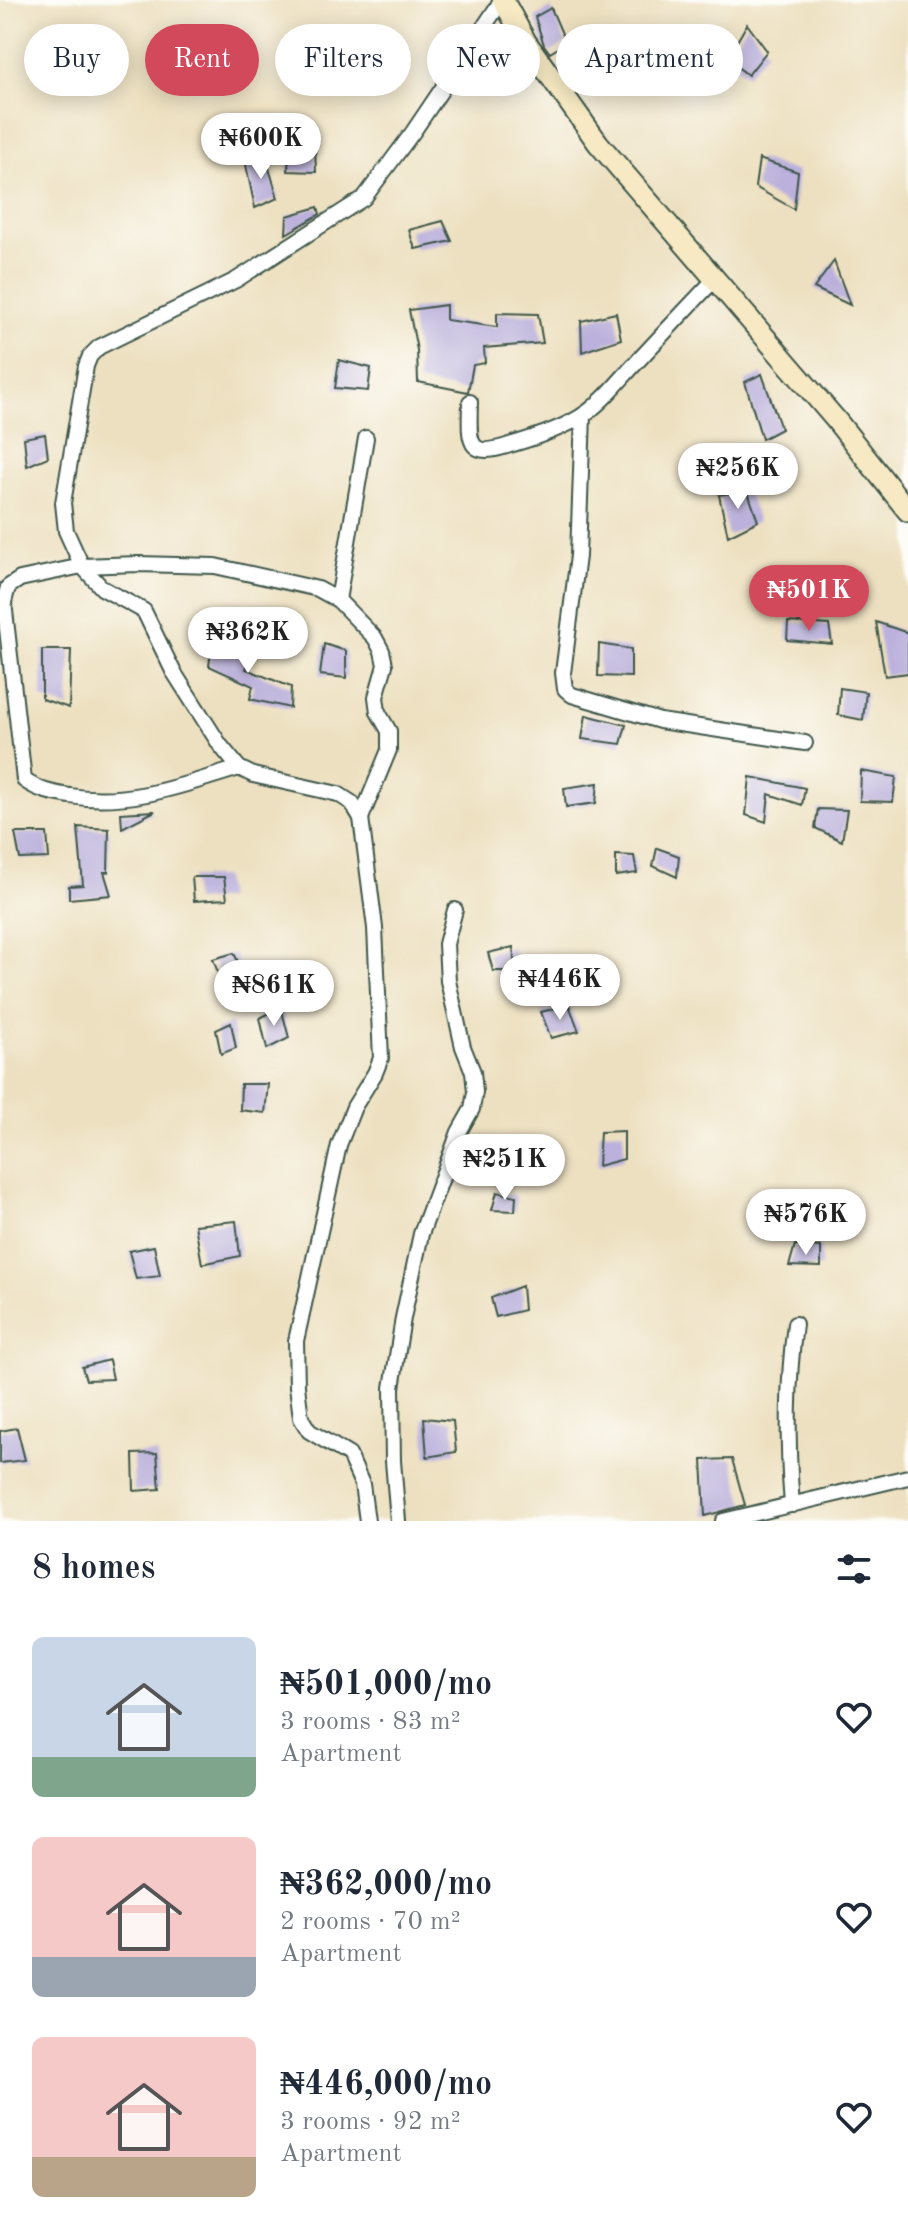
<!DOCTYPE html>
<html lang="en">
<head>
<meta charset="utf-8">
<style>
  body { margin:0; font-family:"Old Standard TT",serif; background:#f2f2f3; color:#1f2937; height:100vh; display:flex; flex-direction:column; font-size:30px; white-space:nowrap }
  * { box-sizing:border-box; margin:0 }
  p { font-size:26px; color:#747a83 }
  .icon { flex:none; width:44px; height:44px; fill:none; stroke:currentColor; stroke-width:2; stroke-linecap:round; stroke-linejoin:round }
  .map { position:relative; height:1521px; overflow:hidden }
  .drawer { display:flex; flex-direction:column; background:#fff; flex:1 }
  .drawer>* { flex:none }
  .guide { position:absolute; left:24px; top:24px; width:860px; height:72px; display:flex; gap:16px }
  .price { position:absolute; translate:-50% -68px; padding:0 18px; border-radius:28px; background:#fff; color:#222; font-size:26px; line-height:52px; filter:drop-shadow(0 2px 4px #0008) }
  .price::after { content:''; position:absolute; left:50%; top:48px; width:24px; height:18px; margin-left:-12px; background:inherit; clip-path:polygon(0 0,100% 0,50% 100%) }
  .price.on { background:#d1495b; color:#fff }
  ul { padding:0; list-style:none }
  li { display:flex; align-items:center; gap:24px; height:200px; padding:0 32px }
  li span { display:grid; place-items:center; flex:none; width:224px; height:160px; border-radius:12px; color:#555 }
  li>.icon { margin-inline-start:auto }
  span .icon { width:96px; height:96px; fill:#fffc; stroke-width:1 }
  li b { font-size:34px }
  h2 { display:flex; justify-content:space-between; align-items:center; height:96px; padding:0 32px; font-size:34px }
  .tag { padding:0 28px; border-radius:36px; background:#fff; box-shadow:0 4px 20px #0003; font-size:28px; line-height:72px }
  .tag.on { background:#d1495b; color:#fff }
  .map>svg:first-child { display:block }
  .building { fill:#bbb1dc }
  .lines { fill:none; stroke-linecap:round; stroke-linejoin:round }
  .street-casing { stroke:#3e5549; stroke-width:18 }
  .secondary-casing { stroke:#3e5549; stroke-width:24 }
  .street { stroke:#fff; stroke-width:14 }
  .secondary { stroke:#f6e9c3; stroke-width:20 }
</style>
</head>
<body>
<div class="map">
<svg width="908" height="1521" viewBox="0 0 908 1521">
  <rect width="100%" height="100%" fill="#fdfcf7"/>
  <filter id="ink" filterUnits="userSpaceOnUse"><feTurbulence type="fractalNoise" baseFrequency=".0125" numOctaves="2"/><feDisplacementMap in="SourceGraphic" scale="16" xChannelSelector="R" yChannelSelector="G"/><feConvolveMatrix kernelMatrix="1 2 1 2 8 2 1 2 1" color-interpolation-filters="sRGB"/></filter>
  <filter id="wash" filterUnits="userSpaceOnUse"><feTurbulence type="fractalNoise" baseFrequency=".006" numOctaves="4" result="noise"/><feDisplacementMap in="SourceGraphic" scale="32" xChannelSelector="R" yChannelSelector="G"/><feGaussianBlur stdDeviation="1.8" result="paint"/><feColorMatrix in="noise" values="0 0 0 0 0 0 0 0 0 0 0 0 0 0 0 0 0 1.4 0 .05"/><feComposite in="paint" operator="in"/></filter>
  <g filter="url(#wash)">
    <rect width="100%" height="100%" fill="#ede0c0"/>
    <g id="blocks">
      <g class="building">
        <polygon points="551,8 566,43 550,53 544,45 535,17"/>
        <polygon points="747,24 767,51 748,75 727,59"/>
        <polygon points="315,149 316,172 288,171 289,152"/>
        <polygon points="265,155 278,198 255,208 245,160"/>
        <polygon points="759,159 798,172 794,209 755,187"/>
        <polygon points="318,207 320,214 286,234 287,216"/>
        <polygon points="443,221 452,241 415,249 409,230"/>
        <polygon points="834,261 850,305 814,288"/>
        <polygon points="446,305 446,320 497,327 497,313 538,314 543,343 484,348 485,363 473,365 468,392 418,382 417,350 409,310"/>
        <polygon points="616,313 621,339 582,352 581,321"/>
        <polygon points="339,360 371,368 368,391 335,388"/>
        <polygon points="762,374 781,429 762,439 745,382"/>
        <polygon points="45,434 48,457 27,466 24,438"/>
        <polygon points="747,490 758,521 728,536 719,495"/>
        <polygon points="788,622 829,625 832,644 787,640"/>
        <polygon points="876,622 908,633 908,673 885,676"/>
        <polygon points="213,638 251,654 246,669 291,687 290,708 250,699 253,686 209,666"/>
        <polygon points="324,644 346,651 346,678 320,675"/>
        <polygon points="599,644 631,649 631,677 598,676"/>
        <polygon points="42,650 71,650 69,708 42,699"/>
        <polygon points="840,688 866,692 863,720 838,715"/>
        <polygon points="586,715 626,725 621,744 582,739"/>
        <polygon points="861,771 896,777 893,802 860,801"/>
        <polygon points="750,777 805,788 802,805 769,794 766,822 746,815"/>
        <polygon points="598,783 596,803 566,807 564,788"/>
        <polygon points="818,809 847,810 842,841 815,828"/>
        <polygon points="155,811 122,828 121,813"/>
        <polygon points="78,827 109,829 108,872 104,872 111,895 69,899 69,886 83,885"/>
        <polygon points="15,833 47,833 49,858 20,859"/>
        <polygon points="657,848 679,856 677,877 653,866"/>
        <polygon points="616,855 634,856 637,873 616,876"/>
        <polygon points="192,877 224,877 227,899 194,901"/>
        <polygon points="513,947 515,971 493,971 488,953"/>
        <polygon points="234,953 243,973 221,981 213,959"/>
        <polygon points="569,1005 579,1031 551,1038 541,1012"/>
        <polygon points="281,1007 289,1038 267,1049 260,1018"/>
        <polygon points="231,1023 236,1048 221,1054 216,1030"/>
        <polygon points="241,1084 268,1084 265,1113 240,1110"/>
        <polygon points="624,1131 624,1159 598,1166 600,1132"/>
        <polygon points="497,1192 516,1196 515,1211 492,1210"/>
        <polygon points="236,1221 240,1256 202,1264 195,1225"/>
        <polygon points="795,1245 821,1247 821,1267 789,1266"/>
        <polygon points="154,1246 160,1276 136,1279 129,1251"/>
        <polygon points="522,1286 524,1310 496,1317 491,1298"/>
        <polygon points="109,1360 113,1379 86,1380 82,1367"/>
        <polygon points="424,1418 453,1421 456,1452 427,1457"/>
        <polygon points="17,1428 25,1460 0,1463 0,1431"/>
        <polygon points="157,1453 160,1489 134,1491 133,1454"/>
        <polygon points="732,1459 745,1505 705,1516 702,1460"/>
      </g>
    </g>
  </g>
  <g filter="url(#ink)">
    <use href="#blocks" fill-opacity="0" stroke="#3e5549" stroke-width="2"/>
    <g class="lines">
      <g class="street-casing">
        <g id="street">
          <path d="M 470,402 C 469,443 466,460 513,444 C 537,437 561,429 582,416 C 602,403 619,381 635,364 C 662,335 689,306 716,278"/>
          <polyline points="583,415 578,556 563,673 565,689 572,695 660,721 805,743"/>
          <polyline points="338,600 366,438"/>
          <path d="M 239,768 C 183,785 129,806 70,796 C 52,793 39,791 24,780 L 4,602 L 8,587 L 20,579 L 82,566 L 138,564 L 215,566 L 318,589 L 338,600 L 375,638 L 382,651 L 385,665 L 376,697 L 378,712 L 389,731 L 389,750 L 361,818"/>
          <path d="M 792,1505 C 787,1444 787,1385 795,1324"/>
          <polyline points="367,1521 362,1484 349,1455 309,1431 301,1418 297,1386 296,1341 339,1145 354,1107 375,1073 381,1058 375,928 361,818 352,803 338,794 253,775 239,768 220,745 173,671 144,611 102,588 82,566 66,531 63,503 86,366 90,356 99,347 236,280 364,198 413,132 502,0"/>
          <polyline points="398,1521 393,1461 392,1388 403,1318 421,1234 459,1132 472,1109 475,1092 473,1072 463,1047 448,981 446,944 455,910"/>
          <polyline points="723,1521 908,1477"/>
        </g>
      </g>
      <g class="secondary-casing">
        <polyline id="secondary" points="503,0 526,42 598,143 836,420 908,511"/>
      </g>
      <use href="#street" class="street"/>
      <use href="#secondary" class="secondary"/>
    </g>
  </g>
</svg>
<b class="price" style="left:261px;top:181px">₦600K</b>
<b class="price" style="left:738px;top:511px">₦256K</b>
<b class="price on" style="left:809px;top:633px">₦501K</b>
<b class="price" style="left:248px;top:675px">₦362K</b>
<b class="price" style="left:560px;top:1022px">₦446K</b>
<b class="price" style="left:274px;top:1028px">₦861K</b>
<b class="price" style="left:505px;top:1202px">₦251K</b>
<b class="price" style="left:806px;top:1257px">₦576K</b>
<div class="guide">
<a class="tag">Buy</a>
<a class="tag on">Rent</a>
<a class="tag">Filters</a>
<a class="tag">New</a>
<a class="tag">Apartment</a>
</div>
</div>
<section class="drawer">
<h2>8 homes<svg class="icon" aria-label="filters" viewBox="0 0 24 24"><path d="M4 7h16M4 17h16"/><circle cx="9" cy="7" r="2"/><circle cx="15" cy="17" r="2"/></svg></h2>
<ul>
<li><span style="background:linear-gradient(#c9d6e8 75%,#7fa58c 0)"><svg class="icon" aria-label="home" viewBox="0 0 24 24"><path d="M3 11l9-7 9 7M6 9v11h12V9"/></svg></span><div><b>₦501,000/mo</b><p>3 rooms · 83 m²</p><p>Apartment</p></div><svg class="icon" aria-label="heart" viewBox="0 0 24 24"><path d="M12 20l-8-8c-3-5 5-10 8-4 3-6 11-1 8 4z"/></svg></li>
<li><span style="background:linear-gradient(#f6c9c9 75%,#9aa5b1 0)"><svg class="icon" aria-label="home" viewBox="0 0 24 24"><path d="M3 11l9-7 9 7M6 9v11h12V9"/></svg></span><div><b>₦362,000/mo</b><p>2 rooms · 70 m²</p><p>Apartment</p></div><svg class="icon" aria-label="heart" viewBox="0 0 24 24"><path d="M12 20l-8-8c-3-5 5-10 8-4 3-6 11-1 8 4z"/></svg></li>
<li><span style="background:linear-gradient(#f6c9c9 75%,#b9a48a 0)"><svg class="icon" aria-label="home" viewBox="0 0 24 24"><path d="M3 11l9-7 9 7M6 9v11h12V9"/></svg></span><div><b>₦446,000/mo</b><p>3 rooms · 92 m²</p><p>Apartment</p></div><svg class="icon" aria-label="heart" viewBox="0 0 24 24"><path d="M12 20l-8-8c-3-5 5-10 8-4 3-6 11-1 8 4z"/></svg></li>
</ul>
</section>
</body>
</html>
